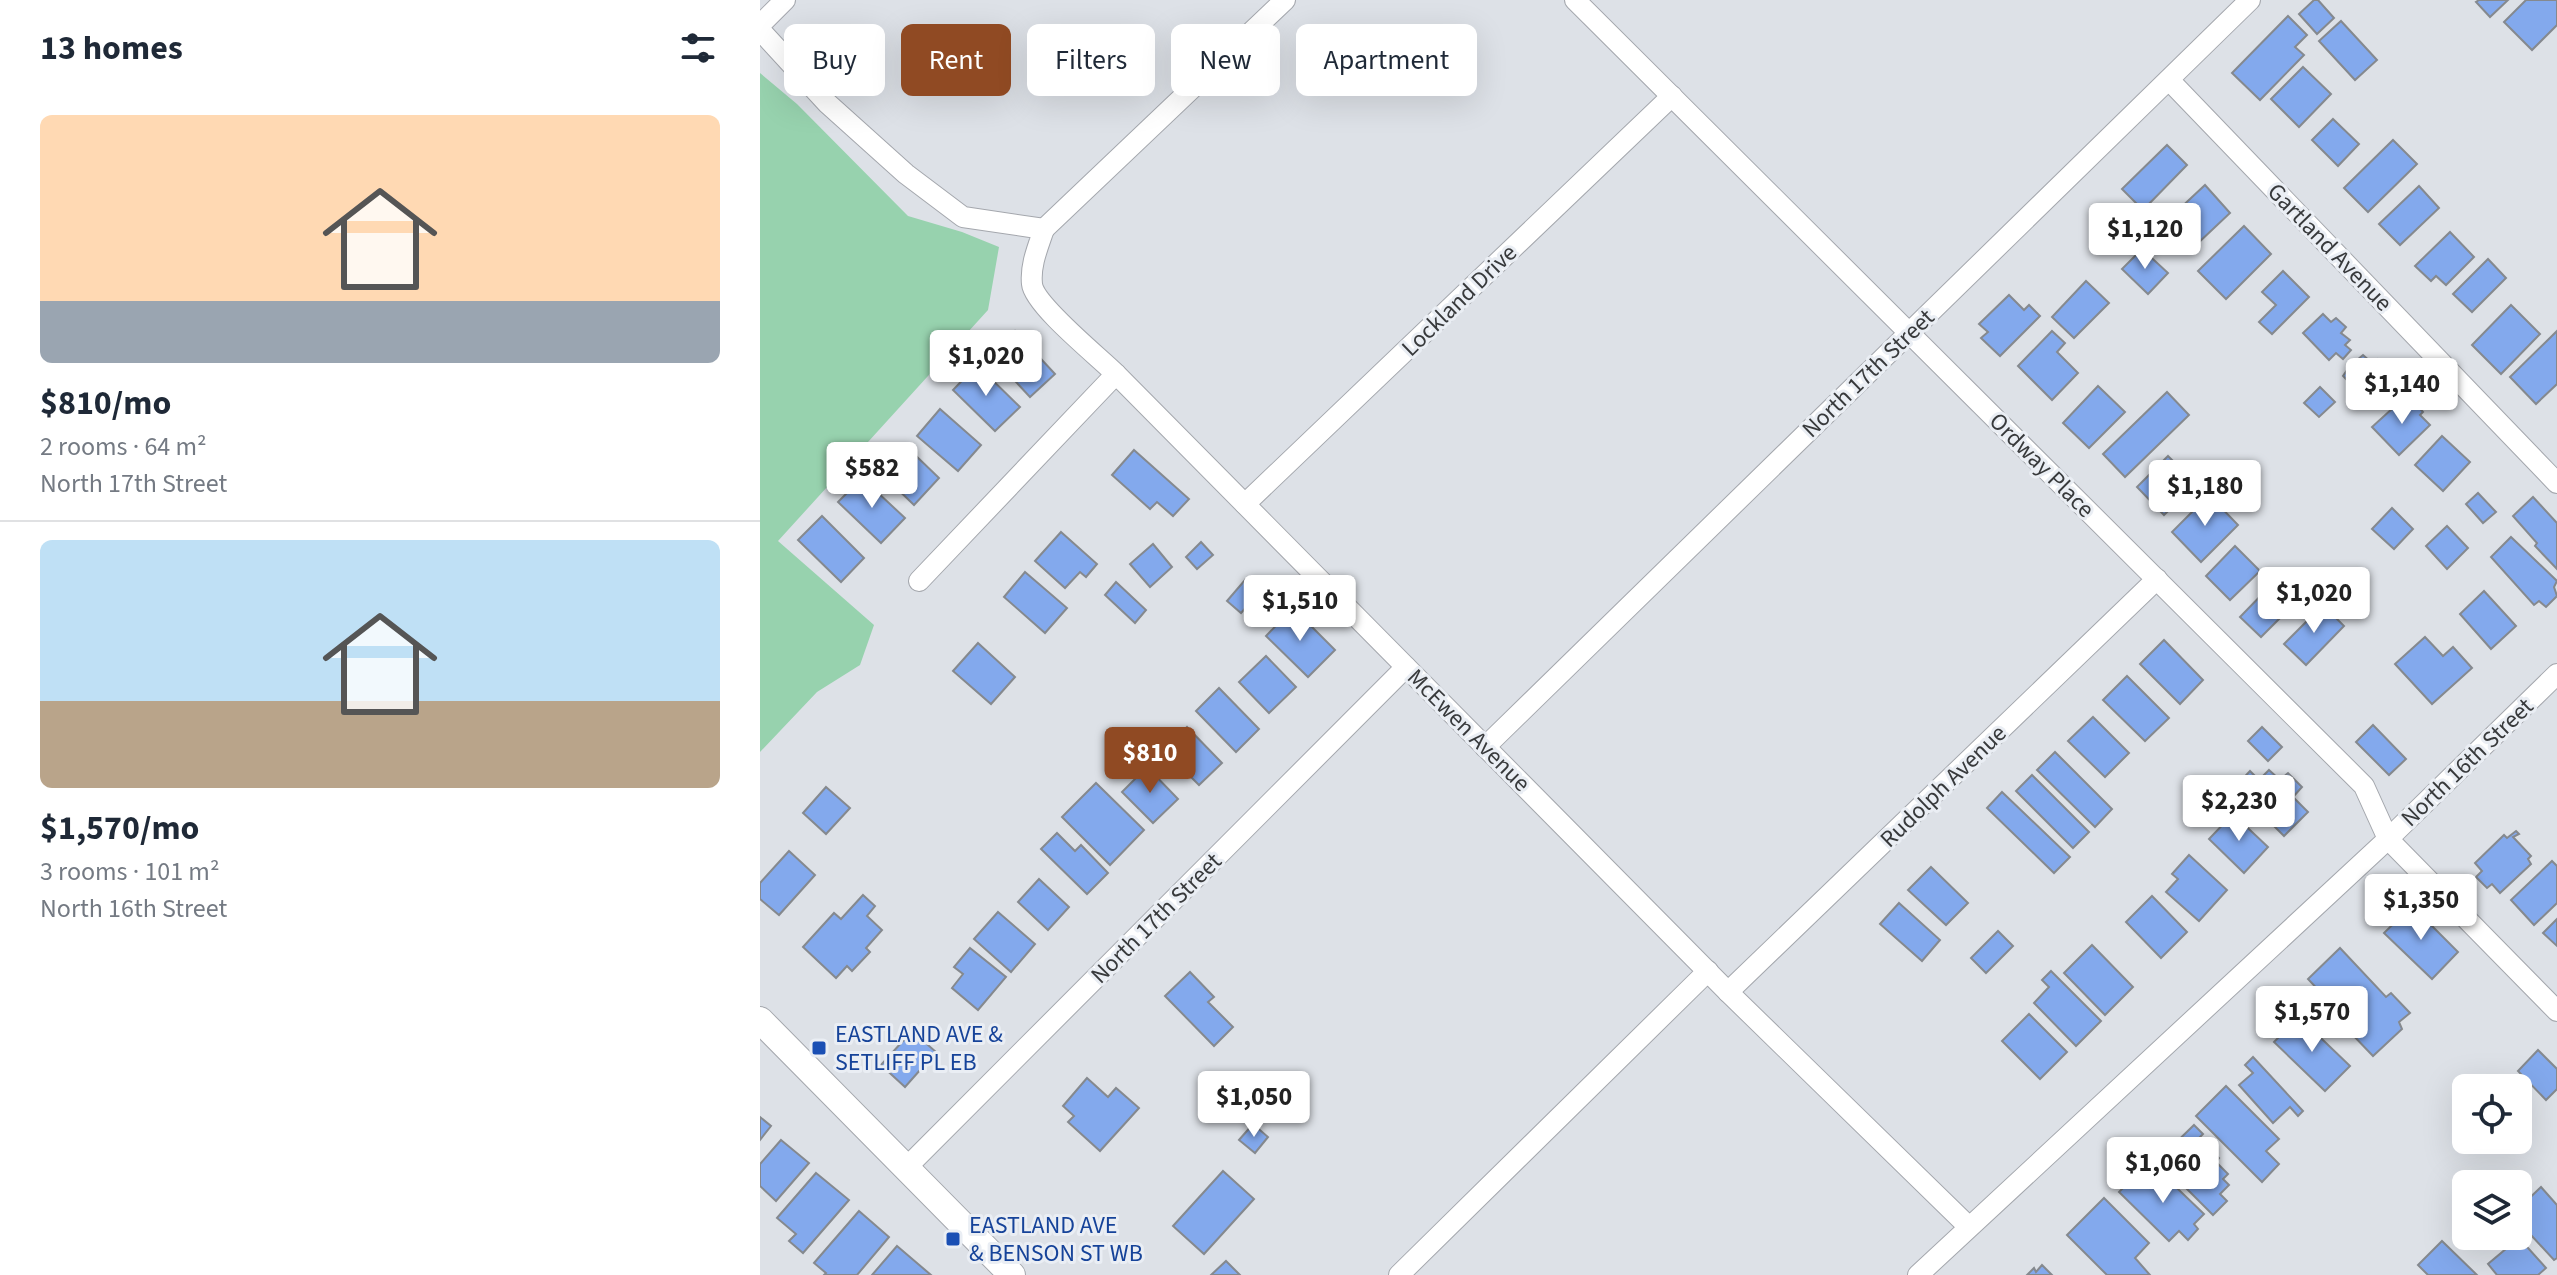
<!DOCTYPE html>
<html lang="en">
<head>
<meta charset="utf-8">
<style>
  body { margin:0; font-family:"Source Sans 3",sans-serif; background:#f2f2f3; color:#1f2937; height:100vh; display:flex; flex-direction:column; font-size:30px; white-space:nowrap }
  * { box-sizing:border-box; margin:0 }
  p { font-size:26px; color:#747a83 }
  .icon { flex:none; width:44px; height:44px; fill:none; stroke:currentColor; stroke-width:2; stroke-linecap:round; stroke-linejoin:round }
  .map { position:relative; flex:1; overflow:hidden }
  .drawer { display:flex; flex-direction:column; background:#fff; width:760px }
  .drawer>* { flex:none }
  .hud { position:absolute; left:24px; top:24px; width:760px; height:72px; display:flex; gap:16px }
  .controls { position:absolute; left:1692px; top:1074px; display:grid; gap:16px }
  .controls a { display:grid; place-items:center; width:80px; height:80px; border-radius:12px; background:#fff; box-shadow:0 8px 32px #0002; font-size:40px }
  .price { position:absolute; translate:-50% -68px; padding:0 18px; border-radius:8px; background:#fff; color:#222; font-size:26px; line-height:52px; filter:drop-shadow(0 2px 4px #0008) }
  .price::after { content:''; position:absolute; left:50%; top:48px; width:24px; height:18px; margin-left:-12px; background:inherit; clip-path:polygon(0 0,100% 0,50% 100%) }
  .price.on { background:#904a23; color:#fff }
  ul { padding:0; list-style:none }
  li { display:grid; align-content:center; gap:16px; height:424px; padding:0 40px }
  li+li { border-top:2px solid #e0e1e3 }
  li span { display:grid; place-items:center; height:248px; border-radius:12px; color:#555 }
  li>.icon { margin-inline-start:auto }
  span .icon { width:144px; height:144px; fill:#fffc; stroke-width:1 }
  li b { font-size:34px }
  h2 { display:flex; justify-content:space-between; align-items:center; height:96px; padding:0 40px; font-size:34px }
  .pill { padding:0 28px; border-radius:12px; background:#fff; box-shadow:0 8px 32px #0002; font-size:28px; line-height:72px }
  .pill.on { background:#904a23; color:#fff }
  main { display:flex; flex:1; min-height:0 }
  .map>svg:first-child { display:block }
  .green { fill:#97d2ae }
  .building { fill:#83a9ed; stroke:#85898e; stroke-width:2 }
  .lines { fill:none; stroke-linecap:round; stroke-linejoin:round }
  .minor-casing { stroke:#a4a7ad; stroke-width:22 }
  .tertiary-casing { stroke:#a4a7ad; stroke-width:28 }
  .minor { stroke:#fff; stroke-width:20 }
  .tertiary { stroke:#fff; stroke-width:26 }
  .transit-dot { fill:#1a4fb4; stroke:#eaeef4; stroke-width:3 }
  .labels { text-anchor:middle; stroke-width:6; stroke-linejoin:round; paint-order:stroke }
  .street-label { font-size:24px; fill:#383a3c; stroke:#eaeef4 }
  .transit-label { font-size:24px; fill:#164399; stroke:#eaeef4; text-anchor:start }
</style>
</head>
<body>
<main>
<section class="drawer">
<h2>13 homes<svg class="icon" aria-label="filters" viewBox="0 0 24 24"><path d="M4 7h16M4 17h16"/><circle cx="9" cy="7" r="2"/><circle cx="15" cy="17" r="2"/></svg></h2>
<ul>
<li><span style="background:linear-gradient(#ffd9b3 75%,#9aa5b1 0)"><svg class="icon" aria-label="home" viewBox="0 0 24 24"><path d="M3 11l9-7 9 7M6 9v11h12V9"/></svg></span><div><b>$810/mo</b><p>2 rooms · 64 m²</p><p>North 17th Street</p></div></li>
<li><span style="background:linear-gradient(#bfe0f5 65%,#b9a48a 0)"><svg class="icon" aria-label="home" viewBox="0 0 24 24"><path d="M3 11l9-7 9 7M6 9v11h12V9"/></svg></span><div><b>$1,570/mo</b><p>3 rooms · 101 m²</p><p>North 16th Street</p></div></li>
</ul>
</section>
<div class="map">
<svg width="1797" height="1275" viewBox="0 0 1797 1275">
  <rect width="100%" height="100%" fill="#dde1e7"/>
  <polygon class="green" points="0,73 37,104 148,216 202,232 239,247 228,310 18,541 114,625 100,665 57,692 0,752"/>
  <g class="building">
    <polygon points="1554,0 1558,0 1574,18 1557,34 1539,14"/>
    <polygon points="1719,0 1748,0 1730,17 1716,2"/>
    <polygon points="1766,0 1797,0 1797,25 1772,50 1744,22"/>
    <polygon points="1528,16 1547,35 1535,47 1544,55 1500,100 1472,73"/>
    <polygon points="1581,21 1617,60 1595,80 1559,41"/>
    <polygon points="1543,67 1571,94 1539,127 1511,99"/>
    <polygon points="1573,119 1599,144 1578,166 1552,140"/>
    <polygon points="1633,140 1657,164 1608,212 1584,188"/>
    <polygon points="1407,145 1427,165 1383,210 1362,189"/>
    <polygon points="1445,185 1470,213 1437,244 1430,237 1419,247 1400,227"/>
    <polygon points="1659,186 1679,208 1640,245 1619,224"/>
    <polygon points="1484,226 1511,254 1466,299 1438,271"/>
    <polygon points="1690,232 1714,257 1686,285 1676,276 1671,281 1655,266"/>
    <polygon points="1382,249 1408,273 1388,294 1362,269"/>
    <polygon points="1728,259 1746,278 1712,312 1693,294"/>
    <polygon points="1523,271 1549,297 1512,334 1499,322 1516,305 1502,292"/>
    <polygon points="1326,281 1349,303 1314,338 1292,317"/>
    <polygon points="1249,295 1264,310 1269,305 1280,316 1240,356 1221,338 1228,332 1219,324"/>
    <polygon points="1751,305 1780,334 1741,374 1712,345"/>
    <polygon points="1563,314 1571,322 1576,318 1586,327 1581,333 1590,340 1585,345 1591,350 1583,359 1576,353 1569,360 1543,333"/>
    <polygon points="255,331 295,374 270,397 230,354"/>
    <polygon points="1292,331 1305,343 1297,352 1318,373 1292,400 1258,366"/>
    <polygon points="1797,331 1797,384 1776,404 1750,377"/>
    <polygon points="1603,355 1612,363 1617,359 1628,369 1622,375 1630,383 1626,387 1631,394 1617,407 1608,402 1583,376 1590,366"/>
    <polygon points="217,365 260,407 235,431 193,390"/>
    <polygon points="1338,386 1365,412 1329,448 1303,423"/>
    <polygon points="1560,387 1575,402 1559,417 1544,403"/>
    <polygon points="1407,392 1429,415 1365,477 1343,454"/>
    <polygon points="1644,398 1653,408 1657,405 1663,412 1660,415 1670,425 1639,455 1612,427"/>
    <polygon points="180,409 221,445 198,471 157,436"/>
    <polygon points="1682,436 1710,462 1683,491 1655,465"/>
    <polygon points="374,450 429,499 413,516 397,502 390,509 352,475"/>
    <polygon points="153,453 179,478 154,505 128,480"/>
    <polygon points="1408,456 1436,484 1404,515 1377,487"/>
    <polygon points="102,478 145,518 121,543 78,502"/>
    <polygon points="1718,493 1736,512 1723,523 1706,504"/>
    <polygon points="1449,495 1478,525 1441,562 1412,532"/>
    <polygon points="1773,497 1797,523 1797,569 1775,546 1777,543 1753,516"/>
    <polygon points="1632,508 1653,529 1634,549 1612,529"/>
    <polygon points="62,516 104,558 81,582 38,540"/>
    <polygon points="1687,526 1708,548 1687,569 1666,546"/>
    <polygon points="301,532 337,564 326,577 320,572 305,588 275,561"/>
    <polygon points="1751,537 1797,581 1794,587 1797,596 1786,607 1779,601 1774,605 1731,557"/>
    <polygon points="441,542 453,555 437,569 426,557"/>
    <polygon points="393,544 412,567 390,587 370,564"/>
    <polygon points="1475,546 1500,571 1470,600 1446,576"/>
    <polygon points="265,572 307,608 285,633 244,597"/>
    <polygon points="485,580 499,593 481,613 467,601"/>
    <polygon points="1515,581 1536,602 1501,637 1480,617"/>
    <polygon points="356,582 386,610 375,623 345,595"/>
    <polygon points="1724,591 1756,626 1731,649 1700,614"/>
    <polygon points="1563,605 1584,626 1546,665 1524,644"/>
    <polygon points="533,608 575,650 548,677 506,636"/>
    <polygon points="1665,637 1683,656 1693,647 1712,668 1672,704 1635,664"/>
    <polygon points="1404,640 1443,680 1420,704 1380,664"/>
    <polygon points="218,643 255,677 231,704 193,671"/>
    <polygon points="506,656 536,687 509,713 479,682"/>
    <polygon points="1367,676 1409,718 1385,741 1343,700"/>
    <polygon points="459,688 499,729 476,752 436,711"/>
    <polygon points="1333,717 1369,753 1345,777 1308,741"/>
    <polygon points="1613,725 1646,759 1629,775 1596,742"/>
    <polygon points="427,727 462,763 439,785 404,750"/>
    <polygon points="1502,727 1522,747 1508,761 1488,741"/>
    <polygon points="1295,752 1352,809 1335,827 1277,770"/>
    <polygon points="387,767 418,799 393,823 362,792"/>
    <polygon points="1509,770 1520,780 1528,773 1542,787 1533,797 1548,812 1524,836 1475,787 1490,771 1499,780"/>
    <polygon points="1272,775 1329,832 1313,848 1256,791"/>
    <polygon points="336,783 384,830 350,865 302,817"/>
    <polygon points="66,787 90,808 66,834 43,813"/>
    <polygon points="1242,792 1310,857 1294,873 1227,808"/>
    <polygon points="1473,814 1508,847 1484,873 1449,839"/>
    <polygon points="1756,831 1759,834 1753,837 1771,856 1768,859 1771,864 1740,893 1732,884 1727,888 1716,877 1722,871 1715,863 1744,835 1747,838"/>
    <polygon points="297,833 315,851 321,845 348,873 327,894 281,849"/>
    <polygon points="29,851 55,875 19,915 0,899 0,883"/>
    <polygon points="1429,855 1467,890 1439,921 1406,892 1418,879 1412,874"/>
    <polygon points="1792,861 1797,866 1797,903 1774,925 1751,900"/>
    <polygon points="1171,867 1208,903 1186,925 1148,890"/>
    <polygon points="279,879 309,907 288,930 258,902"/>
    <polygon points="103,895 115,906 107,916 122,930 106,948 110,952 92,971 87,966 76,978 43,947 74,913 81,919"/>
    <polygon points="1392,896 1427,932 1401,958 1366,922"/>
    <polygon points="1139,903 1180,940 1162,961 1120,924"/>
    <polygon points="1652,906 1698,952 1672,979 1624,933"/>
    <polygon points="238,912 275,944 251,972 214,939"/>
    <polygon points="1797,919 1797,946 1783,933"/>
    <polygon points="1238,931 1253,946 1226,973 1211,958"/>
    <polygon points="1332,945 1373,987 1345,1015 1304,973"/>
    <polygon points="210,948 246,977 218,1010 192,988 203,974 194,967"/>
    <polygon points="1580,948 1626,997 1631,993 1650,1013 1639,1022 1642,1029 1613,1056 1589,1031 1593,1027 1548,979"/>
    <polygon points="1291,971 1341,1021 1316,1046 1274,1003 1289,987 1282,980"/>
    <polygon points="430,972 454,997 448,1002 473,1027 454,1046 405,996"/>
    <polygon points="1269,1014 1307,1052 1280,1079 1242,1041"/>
    <polygon points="1539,1017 1590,1066 1565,1091 1514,1042"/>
    <polygon points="152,1031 176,1052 145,1087 121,1065"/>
    <polygon points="1778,1050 1797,1069 1797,1089 1786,1100 1758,1071"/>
    <polygon points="1493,1057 1543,1111 1538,1116 1530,1107 1513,1123 1479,1085 1493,1073 1485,1065"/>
    <polygon points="327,1078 348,1097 356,1088 379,1108 340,1151 308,1122 314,1116 303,1106"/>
    <polygon points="1466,1086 1519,1139 1506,1151 1519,1164 1502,1182 1436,1116"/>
    <polygon points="0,1117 11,1126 0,1140"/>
    <polygon points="493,1124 508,1137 495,1153 479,1140"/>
    <polygon points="1434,1125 1443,1134 1439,1138 1459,1158 1456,1162 1468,1174 1463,1179 1469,1185 1460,1194 1467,1201 1453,1215 1398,1160"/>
    <polygon points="21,1140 49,1163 16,1201 0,1186 0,1164"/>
    <polygon points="1395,1167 1444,1214 1434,1224 1438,1229 1428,1240 1419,1231 1409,1241 1359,1192 1377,1174 1383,1180"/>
    <polygon points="463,1171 494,1199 444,1254 413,1226"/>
    <polygon points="56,1173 89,1200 43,1253 29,1241 36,1234 17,1218"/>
    <polygon points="1781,1187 1797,1205 1797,1258 1794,1260 1758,1221 1758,1209"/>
    <polygon points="1344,1198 1389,1243 1375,1258 1390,1275 1347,1275 1307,1235"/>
    <polygon points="99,1211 129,1237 97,1275 64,1275 66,1273 54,1263"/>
    <polygon points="1759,1238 1786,1268 1778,1275 1737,1275 1728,1264"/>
    <polygon points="1682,1241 1717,1275 1668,1275 1658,1265"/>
    <polygon points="137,1246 171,1275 112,1275"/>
    <polygon points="466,1261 480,1275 451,1275"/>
    <polygon points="1282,1265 1292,1275 1267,1275 1274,1268 1276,1272"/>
  </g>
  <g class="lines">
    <g class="minor-casing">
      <g id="minor">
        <polyline points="815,0 1604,786 1628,839 1797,1011"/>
        <polyline points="0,25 25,0"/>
        <path d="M 0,30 L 67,103 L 146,174 L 203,217 L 284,229 C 278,247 270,265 272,284 C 274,305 339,357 356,374 L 968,992 L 1208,1226"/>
        <polyline points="1410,81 1797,483"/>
        <polyline points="284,229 525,0"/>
        <polyline points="485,504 912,96"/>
        <polyline points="159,581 356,374"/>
        <polyline points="725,747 1490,0"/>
        <polyline points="968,992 1397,579"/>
        <polyline points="146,1168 646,667"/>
        <polyline points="639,1275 948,971"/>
        <polyline points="1158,1275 1628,839 1797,674"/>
      </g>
    </g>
    <g class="tertiary-casing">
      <polyline id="tertiary" points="0,1020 252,1275"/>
    </g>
    <use href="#minor" class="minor"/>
    <use href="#tertiary" class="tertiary"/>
  </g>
  <g class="transit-dot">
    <rect x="51" y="1040" width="16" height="16" rx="4"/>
    <rect x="185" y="1231" width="16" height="16" rx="4"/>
  </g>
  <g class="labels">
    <g class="street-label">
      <text transform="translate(1570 247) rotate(46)" y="8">Gartland Avenue</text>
      <text transform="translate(699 300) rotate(-44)" y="8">Lockland Drive</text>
      <text transform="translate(1108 373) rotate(-44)" y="8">North 17th Street</text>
      <text transform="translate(1282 465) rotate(45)" y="8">Ordway Place</text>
      <text transform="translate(709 730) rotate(45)" y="8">McEwen Avenue</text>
      <text transform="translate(1707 762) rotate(-44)" y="8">North 16th Street</text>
      <text transform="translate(1183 786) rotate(-44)" y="8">Rudolph Avenue</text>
      <text transform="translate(396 918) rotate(-45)" y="8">North 17th Street</text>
    </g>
    <g class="transit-label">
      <text x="75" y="1042">EASTLAND AVE &amp;<tspan x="75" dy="28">SETLIFF PL EB</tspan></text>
      <text x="209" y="1233">EASTLAND AVE<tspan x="209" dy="28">&amp; BENSON ST WB</tspan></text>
    </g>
  </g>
</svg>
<div class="controls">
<a><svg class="icon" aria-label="locate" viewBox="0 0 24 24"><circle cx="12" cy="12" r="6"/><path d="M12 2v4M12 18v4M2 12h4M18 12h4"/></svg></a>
<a><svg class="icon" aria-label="layers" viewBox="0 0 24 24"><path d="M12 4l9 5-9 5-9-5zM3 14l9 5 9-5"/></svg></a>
</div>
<b class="price" style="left:1385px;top:271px">$1,120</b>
<b class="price" style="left:226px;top:398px">$1,020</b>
<b class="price" style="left:1642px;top:426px">$1,140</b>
<b class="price" style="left:112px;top:510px">$582</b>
<b class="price" style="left:1445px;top:528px">$1,180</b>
<b class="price" style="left:1554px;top:635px">$1,020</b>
<b class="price" style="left:540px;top:643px">$1,510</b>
<b class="price on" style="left:390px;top:795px">$810</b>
<b class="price" style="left:1479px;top:843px">$2,230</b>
<b class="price" style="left:1661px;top:942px">$1,350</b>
<b class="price" style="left:1552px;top:1054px">$1,570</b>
<b class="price" style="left:494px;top:1139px">$1,050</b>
<b class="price" style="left:1403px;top:1205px">$1,060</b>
<div class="hud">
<a class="pill">Buy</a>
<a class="pill on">Rent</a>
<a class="pill">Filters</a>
<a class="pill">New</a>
<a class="pill">Apartment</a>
</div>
</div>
</main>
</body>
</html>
